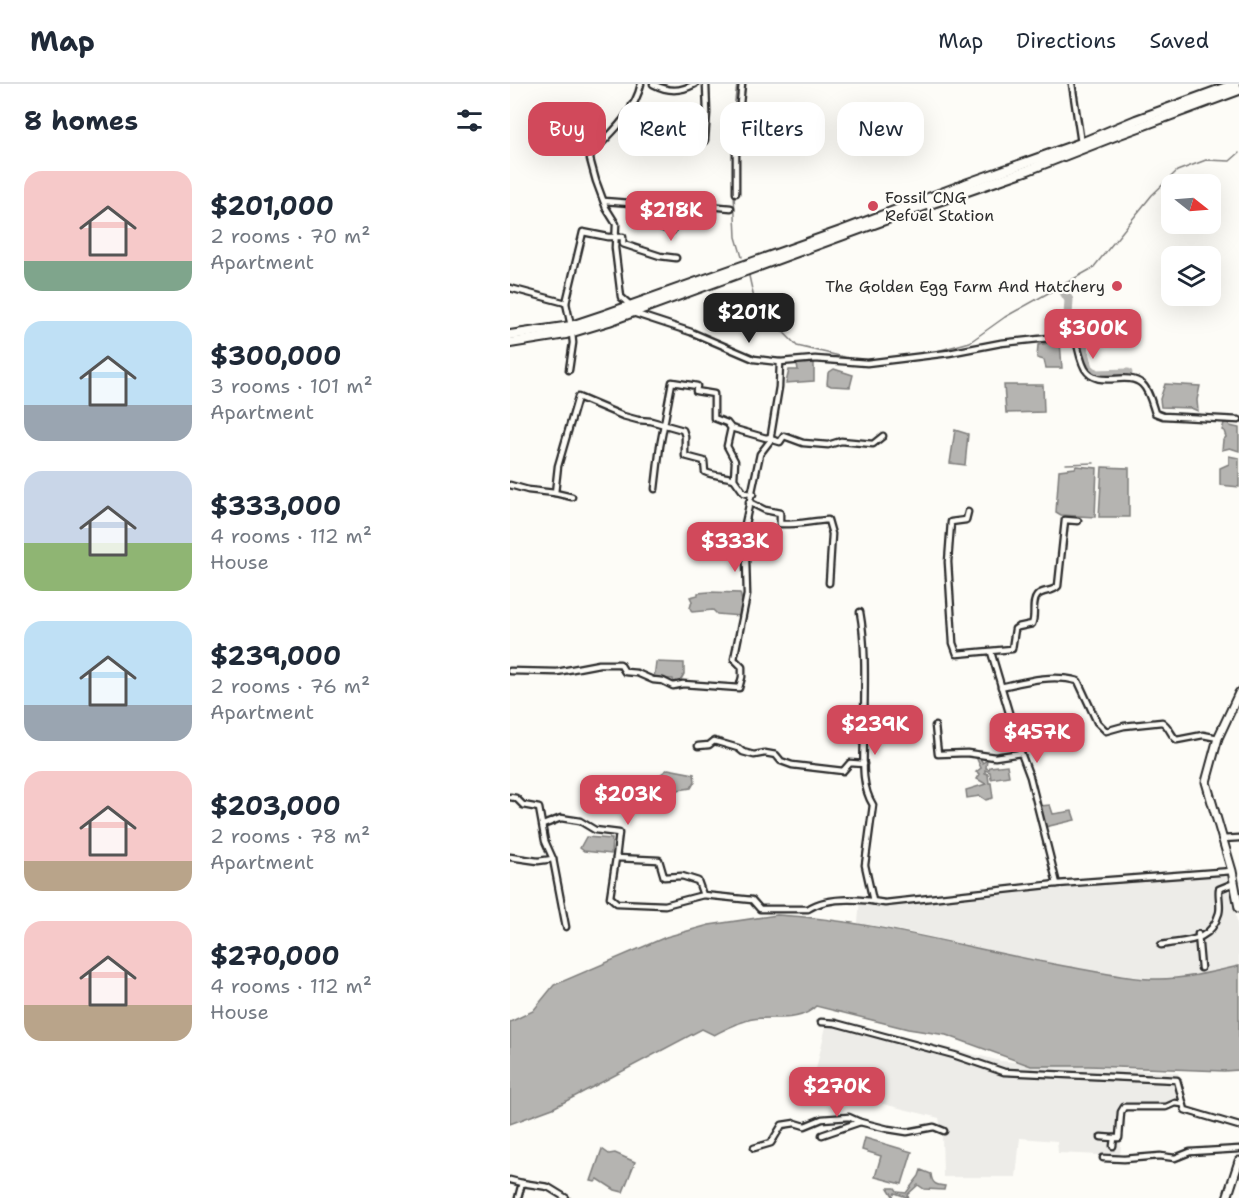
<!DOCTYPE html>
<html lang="en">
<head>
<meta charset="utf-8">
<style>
  body { margin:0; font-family:"Shantell Sans",sans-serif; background:#f2f2f3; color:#1f2937; height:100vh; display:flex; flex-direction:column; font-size:22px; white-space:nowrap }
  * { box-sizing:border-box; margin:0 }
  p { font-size:20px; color:#747a83 }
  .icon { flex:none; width:33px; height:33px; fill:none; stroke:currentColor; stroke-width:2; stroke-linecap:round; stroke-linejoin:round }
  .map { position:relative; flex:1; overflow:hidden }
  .side { display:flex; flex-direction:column; background:#fff; width:510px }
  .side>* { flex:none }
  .hud { position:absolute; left:18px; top:18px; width:570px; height:54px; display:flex; gap:12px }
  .needle { width:39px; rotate:107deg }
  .controls { position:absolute; left:651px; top:90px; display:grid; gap:12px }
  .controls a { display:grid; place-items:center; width:60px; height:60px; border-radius:12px; background:#fff; box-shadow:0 6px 24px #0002; font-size:30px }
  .price { position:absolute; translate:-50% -51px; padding:0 14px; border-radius:12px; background:#d1495b; color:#fff; font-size:20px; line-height:39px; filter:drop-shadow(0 2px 3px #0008) }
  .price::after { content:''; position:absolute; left:50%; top:36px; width:18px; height:14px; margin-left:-9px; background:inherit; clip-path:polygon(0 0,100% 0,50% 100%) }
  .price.current { background:#222; color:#fff }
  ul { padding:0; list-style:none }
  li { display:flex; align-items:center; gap:18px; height:150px; padding:0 24px }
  li span { display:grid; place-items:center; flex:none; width:168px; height:120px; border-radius:18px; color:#555 }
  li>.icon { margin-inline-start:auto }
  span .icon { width:72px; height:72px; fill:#fffc; stroke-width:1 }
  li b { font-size:26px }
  h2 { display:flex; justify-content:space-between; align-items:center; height:72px; padding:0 24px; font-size:26px }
  .pill { padding:0 21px; border-radius:18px; background:#fff; box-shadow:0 6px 24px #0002; font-size:21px; line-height:54px }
  .pill.current { background:#d1495b; color:#fff }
  header { display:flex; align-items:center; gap:36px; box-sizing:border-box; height:84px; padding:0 30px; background:#fff; border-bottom:2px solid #e0e1e3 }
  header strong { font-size:28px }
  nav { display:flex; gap:33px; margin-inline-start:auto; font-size:21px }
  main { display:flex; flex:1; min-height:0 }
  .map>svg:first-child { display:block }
  .built { fill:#edece8 }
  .water { fill:#b5b4b1; stroke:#7e7d7b; stroke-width:1.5 }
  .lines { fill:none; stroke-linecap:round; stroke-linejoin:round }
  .stream { stroke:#7e7d7b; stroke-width:1.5 }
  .river { stroke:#b5b4b1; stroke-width:9 }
  .minor-casing { stroke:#2b2b2b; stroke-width:9 }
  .secondary-casing { stroke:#2b2b2b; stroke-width:11 }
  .trunk-casing { stroke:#2b2b2b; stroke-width:12 }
  .minor { stroke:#fdfcf7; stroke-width:4.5 }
  .secondary { stroke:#fdfcf7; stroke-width:7 }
  .trunk { stroke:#fdfcf7; stroke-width:8 }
  .poi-dot { fill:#d1495b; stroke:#fdfcf7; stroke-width:2 }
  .labels { text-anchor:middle; stroke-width:4.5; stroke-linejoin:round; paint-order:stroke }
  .poi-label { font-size:16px; fill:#2b2b2b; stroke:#fdfcf7; text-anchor:start }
</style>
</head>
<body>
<header>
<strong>Map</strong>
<nav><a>Map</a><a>Directions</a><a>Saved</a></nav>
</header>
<main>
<section class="side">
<h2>8 homes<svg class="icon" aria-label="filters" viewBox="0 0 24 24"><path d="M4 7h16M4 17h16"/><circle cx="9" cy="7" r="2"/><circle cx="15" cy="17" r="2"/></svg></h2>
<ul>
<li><span style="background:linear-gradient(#f6c9c9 75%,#7fa58c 0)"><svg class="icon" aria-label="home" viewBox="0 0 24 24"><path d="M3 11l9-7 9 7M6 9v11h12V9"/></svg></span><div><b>$201,000</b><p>2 rooms · 70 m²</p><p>Apartment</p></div></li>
<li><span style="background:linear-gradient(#bfe0f5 70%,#9aa5b1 0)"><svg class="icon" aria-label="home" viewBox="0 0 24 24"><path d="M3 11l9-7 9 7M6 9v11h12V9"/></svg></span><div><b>$300,000</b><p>3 rooms · 101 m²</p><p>Apartment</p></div></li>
<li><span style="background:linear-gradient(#c9d6e8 60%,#8fb573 0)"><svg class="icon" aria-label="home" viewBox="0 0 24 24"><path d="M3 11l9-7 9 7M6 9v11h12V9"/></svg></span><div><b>$333,000</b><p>4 rooms · 112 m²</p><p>House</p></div></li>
<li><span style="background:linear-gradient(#bfe0f5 70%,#9aa5b1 0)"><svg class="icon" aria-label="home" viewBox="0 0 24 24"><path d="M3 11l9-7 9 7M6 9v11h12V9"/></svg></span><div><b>$239,000</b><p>2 rooms · 76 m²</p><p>Apartment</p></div></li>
<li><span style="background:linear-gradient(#f6c9c9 75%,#b9a48a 0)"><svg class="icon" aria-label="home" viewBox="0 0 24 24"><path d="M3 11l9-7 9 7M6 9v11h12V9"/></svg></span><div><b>$203,000</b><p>2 rooms · 78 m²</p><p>Apartment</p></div></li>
<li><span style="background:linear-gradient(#f6c9c9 70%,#b9a48a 0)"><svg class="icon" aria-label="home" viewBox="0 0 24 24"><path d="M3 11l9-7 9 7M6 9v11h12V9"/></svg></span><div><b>$270,000</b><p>4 rooms · 112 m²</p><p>House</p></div></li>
</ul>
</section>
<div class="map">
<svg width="729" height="1114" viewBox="0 0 729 1114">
  <rect width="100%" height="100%" fill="#fdfcf7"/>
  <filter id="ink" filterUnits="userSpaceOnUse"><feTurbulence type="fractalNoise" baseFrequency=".0167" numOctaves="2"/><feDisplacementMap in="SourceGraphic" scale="12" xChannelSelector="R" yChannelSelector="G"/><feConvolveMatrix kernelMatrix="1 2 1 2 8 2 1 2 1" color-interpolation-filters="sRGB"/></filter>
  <g filter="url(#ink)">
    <g class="built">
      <polygon points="720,788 729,853 729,882 699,889 648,895 593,889 517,875 399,848 348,839 350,815 370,821 394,815 507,804"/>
      <polygon points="318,934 491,977 668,989 674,1024 614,1025 610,1072 548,1069 547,1057 510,1054 506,1093 433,1093 432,1050 429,1034 302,1002"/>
    </g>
    <g class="water">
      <polygon points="550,257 552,284 536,284 534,276 527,274 528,261"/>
      <polygon points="304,279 304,297 276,299 279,286 288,286 287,280"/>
      <polygon points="324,285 343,291 340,303 321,302 317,300 318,289"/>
      <polygon points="655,300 690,302 687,316 688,327 681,324 651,323 650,315"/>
      <polygon points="494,301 533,301 534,328 496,329"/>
      <polygon points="714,339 718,339 720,342 729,344 729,367 720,364 712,366 713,356 716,353 714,347 712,346"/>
      <polygon points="445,346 458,350 455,381 440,379"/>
      <polygon points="719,372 729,374 729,403 710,401 710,384 719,380"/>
      <polygon points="566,382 587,384 585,433 551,431 546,428 549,386 565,384"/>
      <polygon points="592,383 619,384 619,433 589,433"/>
      <polygon points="199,508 230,509 232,517 230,532 207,530 203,526 182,528 180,524 182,517 180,513 188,511 188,509"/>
      <polygon points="146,578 174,579 174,590 169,599 164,600 163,595 144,594"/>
      <polygon points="361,632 387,634 385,649 361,647"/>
      <polygon points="466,673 469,673 473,679 477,675 476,684 479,685 480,683 497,681 499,692 481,695 480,688 475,686 475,689 478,690 479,699 481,699 483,714 476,716 470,712 457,714 456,706 476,700 467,695 470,690 466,688 471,684"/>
      <polygon points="158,685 184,690 185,697 181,704 162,707 149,704 148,692"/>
      <polygon points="540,721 543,730 562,727 565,736 535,743 530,722"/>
      <polygon points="76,753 102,755 101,770 74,767 70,764"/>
      <path d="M 267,831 C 365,836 458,865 554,882 C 584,887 617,895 648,895 C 675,895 703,888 729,882 L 729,986 L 714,987 L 579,982 L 521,982 L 436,951 L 398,945 L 306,922 C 290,939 264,932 243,935 C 230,937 216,945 204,951 L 192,945 L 43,1024 L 0,1040 L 0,938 L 23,927 L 44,901 L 156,853 L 199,841 Z"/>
      <polygon points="355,1054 402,1068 392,1100 365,1093 371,1072 352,1066"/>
      <polygon points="92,1065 99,1070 105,1069 125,1078 113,1108 105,1106 88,1095 85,1098 81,1097"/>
      <path d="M 411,1086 L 421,1090 C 422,1100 426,1101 435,1102 L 434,1106 L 414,1105 L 408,1101 L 397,1111 L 399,1114 L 385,1109 L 383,1112 L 378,1104 L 385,1104 L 388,1108 L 396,1109 L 409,1092 Z"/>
    </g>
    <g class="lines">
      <g class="stream">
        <polyline points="224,86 222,42 227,0"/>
        <polyline points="224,109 226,153 232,173"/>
        <polyline points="239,192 245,219 287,262 347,276"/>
        <polyline points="420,269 460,258 495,233 583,184 642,111 667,87 696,76 720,77 729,69"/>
        <polyline points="556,380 584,379"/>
      </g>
      <polyline class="river" points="550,202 559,216 558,231 563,235 565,246 572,257 579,284 586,290 618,289"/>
      <g class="minor-casing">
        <g id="minor">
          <path d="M 143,0 C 158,8 170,8 185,0"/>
          <polyline points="562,0 571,59"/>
          <polyline points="122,21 159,52 192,60 195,56 197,29 196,0"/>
          <polyline points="226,109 226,59 232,0"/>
          <polyline points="94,117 133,120 140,139 162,147 166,119 221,124"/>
          <polyline points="0,204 56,219 73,148 98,153 113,153 113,160 150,172 166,174"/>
          <polyline points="56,219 61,242"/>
          <path d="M 119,220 L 111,213 L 105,164 L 106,140 L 96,124 L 86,97 L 80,75 L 81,70 C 101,50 125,28 131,0"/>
          <path d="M 123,229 L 181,248 L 244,275 L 270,278 L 305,275 L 357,279 L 439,269 L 491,259 L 548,253 L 566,254 C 568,265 570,276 575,285 C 588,306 616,286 632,300 C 639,306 642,320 645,329 L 653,332 L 729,336"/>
          <polyline points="59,286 63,259 62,249"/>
          <polyline points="221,344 256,354 261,353"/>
          <polyline points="260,355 270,358 274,352 293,359 318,361 331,357 363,360 373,352"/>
          <polyline points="0,401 18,406 45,409"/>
          <polyline points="145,405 150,362 162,298 187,302 186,307 204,310 204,334 217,339 221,344 217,362 225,377 224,395 234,409 243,410"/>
          <path d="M 62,413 L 45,409 L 48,382 L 68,313 L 113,332 L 128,336 L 141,337 L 173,346 L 175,352 L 175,372 L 194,377 L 195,388 C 204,392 215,392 224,395"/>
          <path d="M 239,418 L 255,426 L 270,429 L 270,440 C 286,441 302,437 318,436 L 322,450 L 319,499"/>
          <path d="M 458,428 L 456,436 L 441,438 L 438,478 L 443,559 L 447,570 L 502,565 L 505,545 L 508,543 L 522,540 C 526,532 521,519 527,512 C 532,505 542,509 548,502 L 555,436 L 568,437"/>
          <path d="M 350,528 C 357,567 354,609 354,649 C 354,672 350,701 363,721 L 355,781 L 363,817"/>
          <polyline points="481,568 511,669 520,693 547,800"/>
          <polyline points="0,587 47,588 89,580 110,580 115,588 127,589 143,596 153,597 163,602 173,600 229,604 232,593 232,583 224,575 237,511 235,440 250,370 260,357 269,303 270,278"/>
          <path d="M 491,603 C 517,597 542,590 568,597 L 587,638 L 596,647 L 614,642 L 652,638 C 660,643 660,651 667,656 L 693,651 L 708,654"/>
          <polyline points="425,642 428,670 457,669 485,673 511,669"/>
          <polyline points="188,662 199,661 204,657 228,664 233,668 244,671 255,669 266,671 271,677 282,681 333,687 340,679 354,680"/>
          <polyline points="0,713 6,714 13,721 29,724 35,757 43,775 28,777 0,773"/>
          <polyline points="33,741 51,734 70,737 85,746 109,749 106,774"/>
          <polyline points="712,755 729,754"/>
          <polyline points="43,775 56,843"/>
          <path d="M 193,811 L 188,797 L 172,792 L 154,793 L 149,776 L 106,774 L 100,813 L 107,819 L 155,821 L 193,811 L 242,816 L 250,825 L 298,825 C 318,812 352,815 375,819 L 547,800 L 722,787"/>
          <polyline points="688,850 691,884"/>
          <path d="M 651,861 C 676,856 700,860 709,829 C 711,822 708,812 709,805 L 724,799"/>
          <polyline points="311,938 325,939 444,971 494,988 667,996 675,1026 729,1042"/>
          <polyline points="312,1051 350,1038"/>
          <polyline points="591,1053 604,1054"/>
          <polyline points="603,1062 604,1054 609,1054 611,1028 614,1023 656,1023 665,1019 673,1020"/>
          <polyline points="244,1064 261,1059 272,1041 285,1039 295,1042 312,1035 339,1033 350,1038 378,1045 397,1048 424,1043 434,1047"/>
          <polyline points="593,1074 614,1075 650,1072 665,1074 680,1068 729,1065"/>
          <polyline points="0,1096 12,1099 8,1114"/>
          <polyline points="12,1099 38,1103 56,1114"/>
        </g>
      </g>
      <g class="secondary-casing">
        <g id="secondary">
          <polyline points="729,609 708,654 696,698 722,787 729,824"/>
          <polyline points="717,1114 729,1077"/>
        </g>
      </g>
      <g class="trunk-casing">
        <g id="trunk">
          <polyline points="0,251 61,242 94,231 331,147 458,99 571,59 626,36 725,0"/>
          <polyline points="0,259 56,250 99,237 391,130 518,86 610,50 729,6"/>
        </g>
      </g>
      <use href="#minor" class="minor"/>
      <use href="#secondary" class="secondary"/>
      <use href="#trunk" class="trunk"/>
    </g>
  </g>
  <g class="poi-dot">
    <circle cx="363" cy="122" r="6"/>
    <circle cx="607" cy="202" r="6"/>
  </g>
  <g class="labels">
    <g class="poi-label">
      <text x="375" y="119">Fossil CNG<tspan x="375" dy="18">Refuel Station</tspan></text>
      <text x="595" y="208" text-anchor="end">The Golden Egg Farm And Hatchery</text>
    </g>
  </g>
</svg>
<div class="controls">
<a><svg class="needle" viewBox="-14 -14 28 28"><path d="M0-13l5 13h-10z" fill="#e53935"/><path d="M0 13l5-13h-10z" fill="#747a83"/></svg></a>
<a><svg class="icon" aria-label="layers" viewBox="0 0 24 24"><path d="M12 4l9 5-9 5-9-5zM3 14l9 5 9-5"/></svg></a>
</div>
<b class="price" style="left:161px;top:158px">$218K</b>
<b class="price current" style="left:239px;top:260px">$201K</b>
<b class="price" style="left:583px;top:276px">$300K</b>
<b class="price" style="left:225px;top:489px">$333K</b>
<b class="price" style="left:365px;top:672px">$239K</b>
<b class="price" style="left:527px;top:680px">$457K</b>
<b class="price" style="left:118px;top:742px">$203K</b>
<b class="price" style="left:327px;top:1034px">$270K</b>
<div class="hud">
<a class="pill current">Buy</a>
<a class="pill">Rent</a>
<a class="pill">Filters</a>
<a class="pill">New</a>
</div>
</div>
</main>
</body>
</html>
